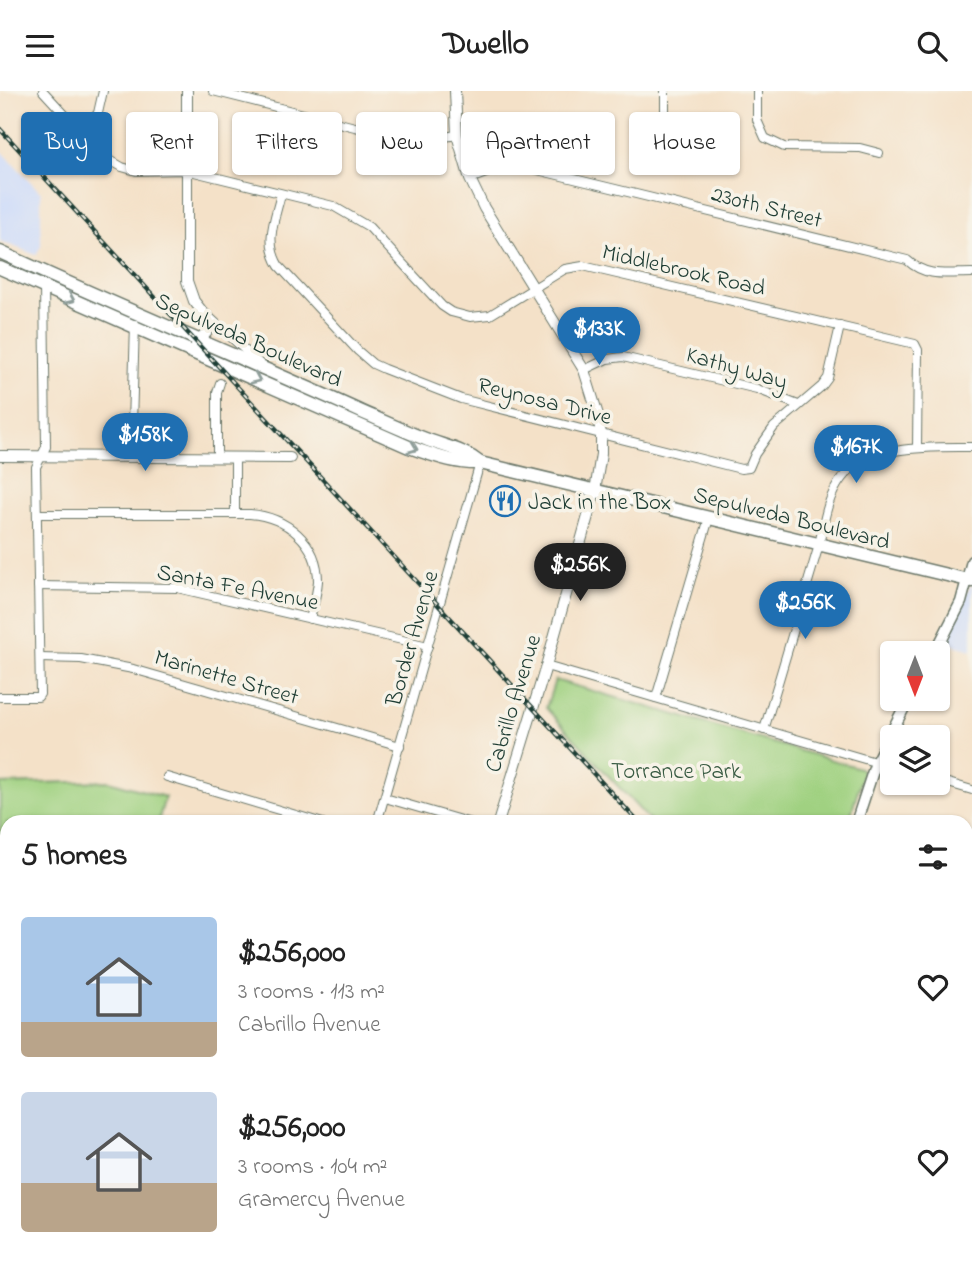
<!DOCTYPE html>
<html lang="en">
<head>
<meta charset="utf-8">
<style>
  body { margin:0; font-family:"Indie Flower",sans-serif; background:#f2f2f2; color:#222; height:100vh; display:flex; flex-direction:column; font-size:26px; white-space:nowrap }
  * { box-sizing:border-box; margin:0 }
  p { font-size:23px; color:#767676 }
  .icon { flex:none; width:38px; height:38px; fill:none; stroke:currentColor; stroke-width:2; stroke-linecap:round; stroke-linejoin:round }
  .map { position:relative; flex:1; overflow:hidden }
  .drawer { position:absolute; left:0px; top:724px; width:973px; height:450px; display:flex; flex-direction:column; background:#fff; border-radius:21px 21px 0 0; box-shadow:0 2px 5px #0004 }
  .drawer>* { flex:none }
  .top-card { position:absolute; left:21px; top:21px; width:931px; height:63px; display:flex; gap:14px }
  .needle { width:46px; rotate:180deg }
  .fabs { position:absolute; left:880px; top:550px; display:grid; gap:14px }
  .fabs a { display:grid; place-items:center; width:70px; height:70px; border-radius:7px; background:#fff; box-shadow:0 2px 5px #0004; font-size:35px }
  .price { position:absolute; translate:-50% -60px; padding:0 16px; border-radius:24px; background:#1f6fb2; color:#fff; font-size:23px; line-height:46px; filter:drop-shadow(0 2px 4px #0008) }
  .price::after { content:''; position:absolute; left:50%; top:42px; width:21px; height:16px; margin-left:-10px; background:inherit; clip-path:polygon(0 0,100% 0,50% 100%) }
  .price.current { background:#222; color:#fff }
  ul { padding:0; list-style:none }
  li { display:flex; align-items:center; gap:21px; height:175px; padding:0 21px }
  li span { display:grid; place-items:center; flex:none; width:196px; height:140px; border-radius:7px; color:#555 }
  li>.icon { margin-inline-start:auto }
  span .icon { width:84px; height:84px; fill:#fffc; stroke-width:1 }
  li b { font-size:30px }
  h2 { display:flex; justify-content:space-between; align-items:center; height:84px; padding:0 21px; font-size:30px }
  .tag { padding:0 24px; border-radius:7px; background:#fff; box-shadow:0 2px 5px #0004; font-size:24px; line-height:63px }
  .tag.current { background:#1f6fb2; color:#fff }
  header { display:flex; justify-content:space-between; align-items:center; height:91px; padding:0 21px; background:#fff; font-size:32px; font-weight:700 }
  .map>svg:first-child { display:block }
  .built { fill:#cddbfa }
  .green { fill:#a0d181; stroke:#60875a; stroke-width:2 }
  .lines { fill:none; stroke-linecap:round; stroke-linejoin:round }
  .minor-casing { stroke:#6a7668; stroke-width:10 }
  .tertiary-casing { stroke:#6a7668; stroke-width:12 }
  .secondary-casing { stroke:#6a7668; stroke-width:13 }
  .primary-casing { stroke:#6a7668; stroke-width:15 }
  .minor { stroke:#fff; stroke-width:8 }
  .tertiary { stroke:#fff; stroke-width:10 }
  .secondary { stroke:#fff; stroke-width:10 }
  .primary { stroke:#fff; stroke-width:12 }
  .rail-casing { stroke:#1f3d34; stroke-width:4.5 }
  .rail { stroke:#f7f3e8; stroke-width:2; stroke-dasharray:5; stroke-linecap:butt }
  .oneway { stroke:#8f9e9a }
  .labels { text-anchor:middle; stroke-width:7; stroke-linejoin:round; paint-order:stroke }
  .street-label { font-size:23px; fill:#1f3d34; stroke:#f7f3e8 }
  .poi-label { font-size:23px; fill:#1f3d34; stroke:#f7f3e8; text-anchor:start }
  .park-label { font-size:23px; fill:#395b43; stroke:#f7f3e8 }
</style>
</head>
<body>
<header><svg class="icon" aria-label="menu" viewBox="0 0 24 24"><path d="M4 6h16M4 12h16M4 18h16"/></svg>Dwello<svg class="icon" aria-label="search" viewBox="0 0 24 24"><circle cx="10" cy="10" r="6"/><path d="M15 15l6 6"/></svg></header>
<div class="map">
<svg width="972" height="1173" viewBox="0 0 972 1173">
  <rect width="100%" height="100%" fill="#f7f3e8"/>
  <filter id="ink" filterUnits="userSpaceOnUse"><feTurbulence type="fractalNoise" baseFrequency=".0143" numOctaves="2"/><feDisplacementMap in="SourceGraphic" scale="14" xChannelSelector="R" yChannelSelector="G"/><feConvolveMatrix kernelMatrix="1 2 1 2 8 2 1 2 1" color-interpolation-filters="sRGB"/></filter>
  <filter id="wash" filterUnits="userSpaceOnUse"><feTurbulence type="fractalNoise" baseFrequency=".00686" numOctaves="4" result="noise"/><feDisplacementMap in="SourceGraphic" scale="28" xChannelSelector="R" yChannelSelector="G"/><feGaussianBlur stdDeviation="1.57" result="paint"/><feColorMatrix in="noise" values="0 0 0 0 0 0 0 0 0 0 0 0 0 0 0 0 0 1.4 0 .05"/><feComposite in="paint" operator="in"/></filter>
  <g filter="url(#wash)">
    <rect width="100%" height="100%" fill="#f4e1c8"/>
    <g class="built">
      <polygon points="0,58 41,102 41,155 36,164 0,150"/>
      <polygon points="972,492 972,559 943,551"/>
      <polygon points="0,1003 7,1003 7,1167 171,1167 171,1173 0,1173"/>
    </g>
    <g class="green">
      <polygon points="555,589 860,677 863,681 849,731 651,731 546,617"/>
      <polygon points="109,690 165,706 158,731 7,732 7,805 0,803 0,693"/>
    </g>
  </g>
  <g filter="url(#ink)">
    <g class="lines">
      <g class="minor-casing">
        <g id="minor">
          <polyline points="43,0 103,65 122,76 136,80 186,79 333,115 369,136 442,215 451,221 470,226 490,224 565,178 583,175 915,253 918,259 917,357"/>
          <polyline points="213,0 402,48 426,49 457,44"/>
          <polyline points="665,0 665,31 670,46"/>
          <polyline points="757,0 757,29 765,47 784,56 860,57 879,62"/>
          <polyline points="81,43 98,22 103,0"/>
          <path d="M 470,88 L 502,76 L 525,76 L 907,169 C 926,187 948,182 972,182"/>
          <path d="M 281,103 C 275,128 264,151 279,175 L 358,260 L 373,273 L 384,278 L 461,308 L 741,378 L 749,377 L 755,363 L 774,336 L 822,295 L 828,287 L 840,235"/>
          <polyline points="205,222 260,273"/>
          <polyline points="584,279 607,268 623,266 757,298 798,314"/>
          <polyline points="131,366 135,233"/>
          <polyline points="217,367 217,301 220,292"/>
          <polyline points="235,367 235,423"/>
          <path d="M 37,423 L 250,423 C 286,426 318,451 318,490 C 317,503 313,516 310,528"/>
          <polyline points="38,495 177,497 428,555"/>
          <polyline points="40,567 81,568 133,578 400,655"/>
          <polyline points="546,575 892,676"/>
          <polyline points="0,606 38,606 40,603 36,376 46,356 44,194"/>
          <polyline points="656,607 709,427"/>
          <path d="M 764,639 L 819,454 C 824,431 827,406 842,387 C 868,353 934,356 972,356"/>
          <polyline points="167,686 323,732"/>
          <polyline points="938,689 972,699"/>
          <polyline points="385,707 471,732"/>
          <polyline points="377,732 480,372"/>
          <polyline points="966,778 972,758"/>
          <polyline points="966,877 972,879"/>
          <polyline points="552,1167 552,1173"/>
          <polyline points="660,1167 660,1173"/>
          <polyline points="907,1167 912,1173"/>
        </g>
      </g>
      <g class="tertiary-casing">
        <g id="tertiary">
          <polyline points="187,0 187,190 194,210 205,224 209,235 207,241 196,254"/>
          <polyline points="455,0 457,44 470,88 484,117 584,279 598,324 601,343 601,363 595,400 546,575 498,732"/>
          <polyline points="0,365 290,367"/>
          <polyline points="0,817 7,819"/>
          <polyline points="966,1095 972,1097"/>
          <polyline points="184,1167 184,1173"/>
          <polyline points="315,1167 315,1173"/>
          <polyline points="768,1173 768,1167"/>
        </g>
      </g>
      <g class="secondary-casing">
        <g id="secondary">
          <polyline points="935,562 961,511 972,470"/>
          <polyline points="856,732 876,671 909,607"/>
          <polyline points="0,989 7,988"/>
          <polyline points="432,1167 432,1173"/>
          <polyline points="445,1167 445,1173"/>
          <polyline points="885,1167 890,1173"/>
        </g>
      </g>
      <g class="primary-casing">
        <g id="primary">
          <path d="M 0,161 C 121,217 243,267 364,322 C 385,331 406,341 428,349 C 447,356 464,359 480,372"/>
          <path d="M 0,177 L 409,356 C 433,364 455,373 480,372 L 972,490"/>
        </g>
      </g>
      <use href="#minor" class="minor"/>
      <use href="#tertiary" class="tertiary"/>
      <use href="#secondary" class="secondary"/>
      <use href="#primary" class="primary"/>
      <g class="rail-casing">
        <g id="rail">
          <polyline points="0,38 639,732"/>
          <polyline points="966,1088 972,1095"/>
        </g>
      </g>
      <use href="#rail" class="rail"/>
    </g>
    <defs><path id="oneway-chevron" d="M-2-3.5L2.5 0L-2 3.5" fill="none" stroke-width="1.6" stroke-linecap="round" stroke-linejoin="round" transform="scale(1.75)"/></defs>
    <g class="oneway">
      <use href="#oneway-chevron" transform="translate(70 208) rotate(24)"/>
      <use href="#oneway-chevron" transform="translate(256 288) rotate(24)"/>
      <use href="#oneway-chevron" transform="translate(413 357) rotate(21)"/>
    </g>
  </g>
  <defs>
    <g id="restaurant-ring" transform="scale(1.575)"><circle r="9.5" fill="#f7f3e8" stroke="#1f6fb2" stroke-width="1.5"/><path d="M-5-6h1v4h1v-4h1v4h1v-4h1v5L-1.5 .5V6h-2V.5L-5-1ZM5-6V6H3V1.5H1.5Q1.5-4 5-6Z" fill="#1f6fb2"/></g>
  </defs>
  <g fill-rule="evenodd">
    <use href="#restaurant-ring" x="505" y="410"/>
  </g>
  <g class="labels">
    <g class="street-label">
      <text transform="translate(767 115) rotate(14)" y="8">230th Street</text>
      <text transform="translate(684 178) rotate(13)" y="8">Middlebrook Road</text>
      <text transform="translate(249 248) rotate(24)" y="8">Sepulveda Boulevard</text>
      <text transform="translate(737 276) rotate(16)" y="8">Kathy Way</text>
      <text transform="translate(545 309) rotate(14)" y="8">Reynosa Drive</text>
      <text transform="translate(792 426) rotate(14)" y="8">Sepulveda Boulevard</text>
      <text transform="translate(238 495) rotate(11)" y="8">Santa Fe Avenue</text>
      <text transform="translate(411 547) rotate(-74)" y="8">Border Avenue</text>
      <text transform="translate(227 585) rotate(16)" y="8">Marinette Street</text>
      <text transform="translate(512 612) rotate(-73)" y="8">Cabrillo Avenue</text>
    </g>
    <g class="poi-label">
      <text x="528" y="418">Jack in the Box</text>
    </g>
    <g class="park-label">
      <text x="676" y="687">Torrance Park</text>
    </g>
  </g>
</svg>
<div class="fabs">
<a><svg class="needle" viewBox="-14 -14 28 28"><path d="M0-13l5 13h-10z" fill="#e53935"/><path d="M0 13l5-13h-10z" fill="#767676"/></svg></a>
<a><svg class="icon" aria-label="layers" viewBox="0 0 24 24"><path d="M12 4l9 5-9 5-9-5zM3 14l9 5 9-5"/></svg></a>
</div>
<b class="price" style="left:599px;top:276px">$133K</b>
<b class="price" style="left:145px;top:382px">$158K</b>
<b class="price" style="left:856px;top:394px">$167K</b>
<b class="price current" style="left:580px;top:512px">$256K</b>
<b class="price" style="left:805px;top:550px">$256K</b>
<div class="top-card">
<a class="tag current">Buy</a>
<a class="tag">Rent</a>
<a class="tag">Filters</a>
<a class="tag">New</a>
<a class="tag">Apartment</a>
<a class="tag">House</a>
</div>
<section class="drawer">
<h2>5 homes<svg class="icon" aria-label="filters" viewBox="0 0 24 24"><path d="M4 7h16M4 17h16"/><circle cx="9" cy="7" r="2"/><circle cx="15" cy="17" r="2"/></svg></h2>
<ul>
<li><span style="background:linear-gradient(#a9c7e8 75%,#b9a48a 0)"><svg class="icon" aria-label="home" viewBox="0 0 24 24"><path d="M3 11l9-7 9 7M6 9v11h12V9"/></svg></span><div><b>$256,000</b><p>3 rooms · 113 m²</p><p>Cabrillo Avenue</p></div><svg class="icon" aria-label="heart" viewBox="0 0 24 24"><path d="M12 20l-8-8c-3-5 5-10 8-4 3-6 11-1 8 4z"/></svg></li>
<li><span style="background:linear-gradient(#c9d6e8 65%,#b9a48a 0)"><svg class="icon" aria-label="home" viewBox="0 0 24 24"><path d="M3 11l9-7 9 7M6 9v11h12V9"/></svg></span><div><b>$256,000</b><p>3 rooms · 104 m²</p><p>Gramercy Avenue</p></div><svg class="icon" aria-label="heart" viewBox="0 0 24 24"><path d="M12 20l-8-8c-3-5 5-10 8-4 3-6 11-1 8 4z"/></svg></li>
</ul>
</section>
</div>
</body>
</html>
